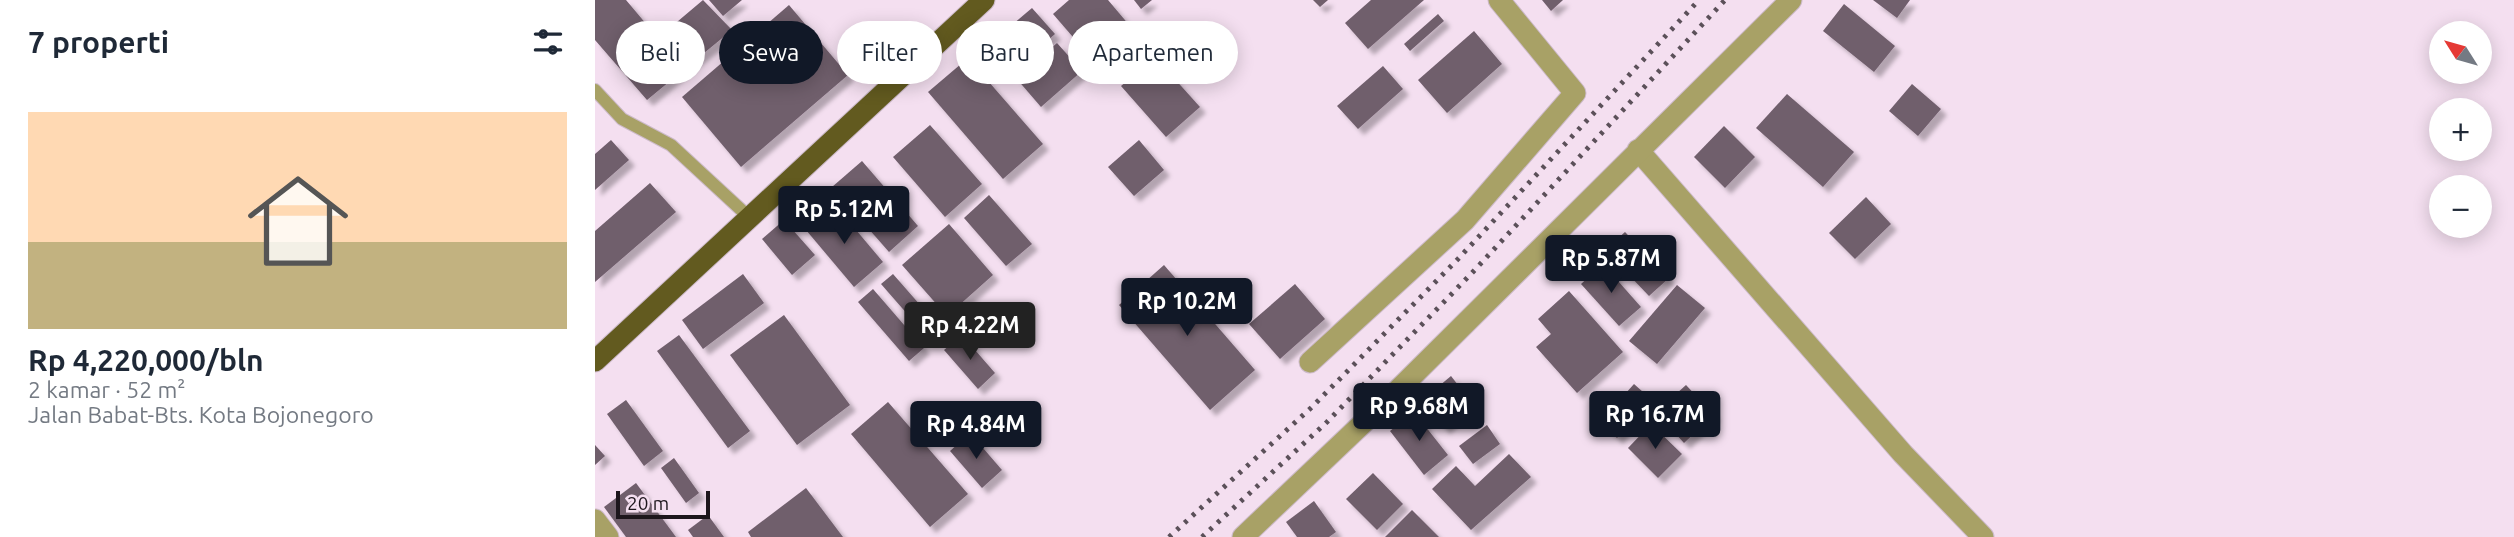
<!DOCTYPE html>
<html lang="id">
<head>
<meta charset="utf-8">
<style>
  body { margin:0; font-family:Ubuntu,sans-serif; background:#f2f2f3; color:#1f2937; height:100vh; display:flex; flex-direction:column; font-size:26px; white-space:nowrap }
  * { box-sizing:border-box; margin:0 }
  p { font-size:23px; color:#747a83 }
  .icon { flex:none; width:38px; height:38px; fill:none; stroke:currentColor; stroke-width:2; stroke-linecap:round; stroke-linejoin:round }
  .map { position:relative; flex:1; overflow:hidden }
  .details { display:flex; flex-direction:column; background:#fff; width:595px }
  .details>* { flex:none }
  .top-card { position:absolute; left:21px; top:21px; width:665px; height:63px; display:flex; gap:14px }
  .needle { width:46px; rotate:307deg }
  .buttons { position:absolute; left:1834px; top:21px; display:grid; gap:14px }
  .buttons a { display:grid; place-items:center; width:63px; height:63px; border-radius:50%; background:#fff; box-shadow:0 4px 18px #0003; font-size:35px }
  .scale { position:absolute; left:21px; bottom:18px; width:94px; box-sizing:border-box; padding-left:7px; border:4px solid #1d161c; border-top:0; font-size:19px; line-height:24px; white-space:nowrap; color:#1d161c; -webkit-text-stroke:5px #f4dff0; paint-order:stroke }
  .price { position:absolute; translate:-50% -60px; padding:0 16px; border-radius:7px; background:#111827; color:#fff; font-size:23px; line-height:46px; filter:drop-shadow(0 2px 4px #0008) }
  .price::after { content:''; position:absolute; left:50%; top:42px; width:21px; height:16px; margin-left:-10px; background:inherit; clip-path:polygon(0 0,100% 0,50% 100%) }
  .price.on { background:#222; color:#fff }
  ul { padding:0; list-style:none }
  li { display:grid; align-content:center; gap:14px; height:371px; padding:0 28px }
  li span { display:grid; place-items:center; height:217px; border-radius:0px; color:#555 }
  li>.icon { margin-inline-start:auto }
  span .icon { width:126px; height:126px; fill:#fffc; stroke-width:1 }
  li b { font-size:30px }
  h2 { display:flex; justify-content:space-between; align-items:center; height:84px; padding:0 28px; font-size:30px }
  .pill { padding:0 24px; border-radius:32px; background:#fff; box-shadow:0 4px 18px #0003; font-size:24px; line-height:63px }
  .pill.on { background:#111827; color:#fff }
  main { display:flex; flex:1; min-height:0 }
  .map>svg:first-child { display:block }
  .building { fill:#705e6c; filter:url(#shadow) }
  .lines { fill:none; stroke-linecap:round; stroke-linejoin:round }
  .service-casing { stroke:#cdbbca; stroke-width:14 }
  .minor-casing { stroke:#cdbbca; stroke-width:23 }
  .trunk-casing { stroke:#cdbbca; stroke-width:23 }
  .service { stroke:#a8a166; stroke-width:12 }
  .minor { stroke:#a8a166; stroke-width:21 }
  .trunk { stroke:#625a1f; stroke-width:21 }
  .rail { stroke:#5b5059; stroke-width:5; stroke-dasharray:3.5 7; stroke-linecap:butt }
</style>
</head>
<body>
<main>
<section class="details">
<h2>7 properti<svg class="icon" aria-label="filters" viewBox="0 0 24 24"><path d="M4 7h16M4 17h16"/><circle cx="9" cy="7" r="2"/><circle cx="15" cy="17" r="2"/></svg></h2>
<ul>
<li><span style="background:linear-gradient(#ffd9b3 60%,#c2b280 0)"><svg class="icon" aria-label="home" viewBox="0 0 24 24"><path d="M3 11l9-7 9 7M6 9v11h12V9"/></svg></span><div><b>Rp 4,220,000/bln</b><p>2 kamar · 52 m²</p><p>Jalan Babat-Bts. Kota Bojonegoro</p></div></li>
</ul>
</section>
<div class="map">
<svg width="1919" height="537" viewBox="0 0 1919 537">
  <defs>
    <filter id="shadow"><feDropShadow dx="6" dy="6" stdDeviation="2" flood-color="#0004"/></filter>
  </defs>
  <rect width="100%" height="100%" fill="#f4dff0"/>
  <g class="building">
    <polygon points="0,0 31,0 63,38 108,0 137,30 52,100 0,40"/>
    <polygon points="114,0 147,0 128,16"/>
    <polygon points="474,0 513,0 535,26 497,59 458,14"/>
    <polygon points="539,0 557,0 546,9"/>
    <polygon points="718,0 733,0 725,7"/>
    <polygon points="776,0 829,0 773,49 750,23"/>
    <polygon points="947,0 968,0 956,11"/>
    <polygon points="1278,0 1315,0 1302,18"/>
    <polygon points="1249,4 1300,46 1279,72 1228,31"/>
    <polygon points="194,5 253,75 146,167 87,97"/>
    <polygon points="437,8 460,34 415,73 392,46"/>
    <polygon points="843,14 849,21 815,51 809,44"/>
    <polygon points="879,31 907,64 852,113 823,80"/>
    <polygon points="462,43 487,71 446,107 421,78"/>
    <polygon points="560,57 605,107 571,137 526,86"/>
    <polygon points="373,58 448,144 408,179 333,92"/>
    <polygon points="788,66 808,89 763,129 742,106"/>
    <polygon points="1317,84 1346,109 1323,136 1294,111"/>
    <polygon points="1192,94 1259,152 1228,187 1161,128"/>
    <polygon points="335,125 387,184 350,217 298,157"/>
    <polygon points="1129,126 1160,157 1130,188 1099,157"/>
    <polygon points="16,140 34,160 0,190 0,154"/>
    <polygon points="544,140 569,170 539,196 513,167"/>
    <polygon points="267,161 323,226 294,252 237,187"/>
    <polygon points="55,183 81,212 0,282 0,231"/>
    <polygon points="394,195 437,244 411,266 369,218"/>
    <polygon points="1271,197 1296,224 1260,259 1234,233"/>
    <polygon points="240,205 288,262 259,287 211,230"/>
    <polygon points="189,220 220,255 197,275 167,239"/>
    <polygon points="354,224 398,275 352,316 307,265"/>
    <polygon points="1030,232 1074,278 1054,296 1010,250"/>
    <polygon points="1008,264 1046,307 1024,326 986,284"/>
    <polygon points="569,265 660,370 615,410 524,305"/>
    <polygon points="148,274 169,303 108,349 87,320"/>
    <polygon points="298,274 347,330 335,340 286,284"/>
    <polygon points="700,284 730,319 685,359 654,324"/>
    <polygon points="1082,285 1110,308 1062,364 1034,341"/>
    <polygon points="278,289 329,348 314,361 263,302"/>
    <polygon points="974,291 1028,352 982,393 941,347 956,334 943,319"/>
    <polygon points="189,315 255,405 202,445 135,355"/>
    <polygon points="84,335 155,431 133,448 62,351"/>
    <polygon points="367,335 400,373 383,389 349,350"/>
    <polygon points="856,376 878,404 849,428 826,401"/>
    <polygon points="1039,384 1057,400 1022,438 1005,422"/>
    <polygon points="1091,385 1119,415 1089,443 1061,412"/>
    <polygon points="31,400 68,451 49,466 12,414"/>
    <polygon points="293,402 373,494 335,527 256,434"/>
    <polygon points="819,412 853,455 829,475 795,431"/>
    <polygon points="1056,424 1087,454 1063,478 1033,448"/>
    <polygon points="892,425 905,444 878,464 864,446"/>
    <polygon points="375,433 407,470 387,488 355,451"/>
    <polygon points="0,445 10,456 0,465"/>
    <polygon points="914,454 936,477 876,530 837,489 861,466 880,486"/>
    <polygon points="79,458 104,493 91,503 66,468"/>
    <polygon points="778,473 808,504 782,530 751,499"/>
    <polygon points="41,483 81,537 31,537 9,507"/>
    <polygon points="211,488 248,537 156,537 153,532"/>
    <polygon points="719,501 741,532 734,537 702,537 691,522"/>
    <polygon points="817,510 844,537 790,537"/>
    <polygon points="113,515 129,537 98,537 93,530"/>
  </g>
  <g class="lines">
    <g class="service-casing">
      <polyline id="service" points="0,90 27,119 76,145 155,218"/>
    </g>
    <g class="minor-casing">
      <g id="minor">
        <polyline points="1043,150 1308,454 1388,537"/>
        <polyline points="715,362 870,220 980,93 904,0"/>
        <polyline points="0,520 13,537"/>
        <polyline points="648,537 804,389 1196,0"/>
      </g>
    </g>
    <g class="trunk-casing">
      <polyline id="trunk" points="0,361 389,0"/>
    </g>
    <use href="#service" class="service"/>
    <use href="#minor" class="minor"/>
    <use href="#trunk" class="trunk"/>
    <g class="rail">
      <polyline points="574,537 717,407 863,259 1104,0"/>
      <polyline points="607,537 732,422 876,274 1130,0"/>
    </g>
  </g>
</svg>
<div class="buttons">
<a><svg class="needle" viewBox="-14 -14 28 28"><path d="M0-13l5 13h-10z" fill="#e53935"/><path d="M0 13l5-13h-10z" fill="#747a83"/></svg></a>
<a>+</a>
<a>−</a>
</div>
<div class="scale">20 m</div>
<b class="price" style="left:249px;top:246px">Rp 5.12M</b>
<b class="price" style="left:1016px;top:295px">Rp 5.87M</b>
<b class="price" style="left:592px;top:338px">Rp 10.2M</b>
<b class="price on" style="left:375px;top:362px">Rp 4.22M</b>
<b class="price" style="left:824px;top:443px">Rp 9.68M</b>
<b class="price" style="left:1060px;top:451px">Rp 16.7M</b>
<b class="price" style="left:381px;top:461px">Rp 4.84M</b>
<div class="top-card">
<a class="pill">Beli</a>
<a class="pill on">Sewa</a>
<a class="pill">Filter</a>
<a class="pill">Baru</a>
<a class="pill">Apartemen</a>
</div>
</div>
</main>
</body>
</html>
